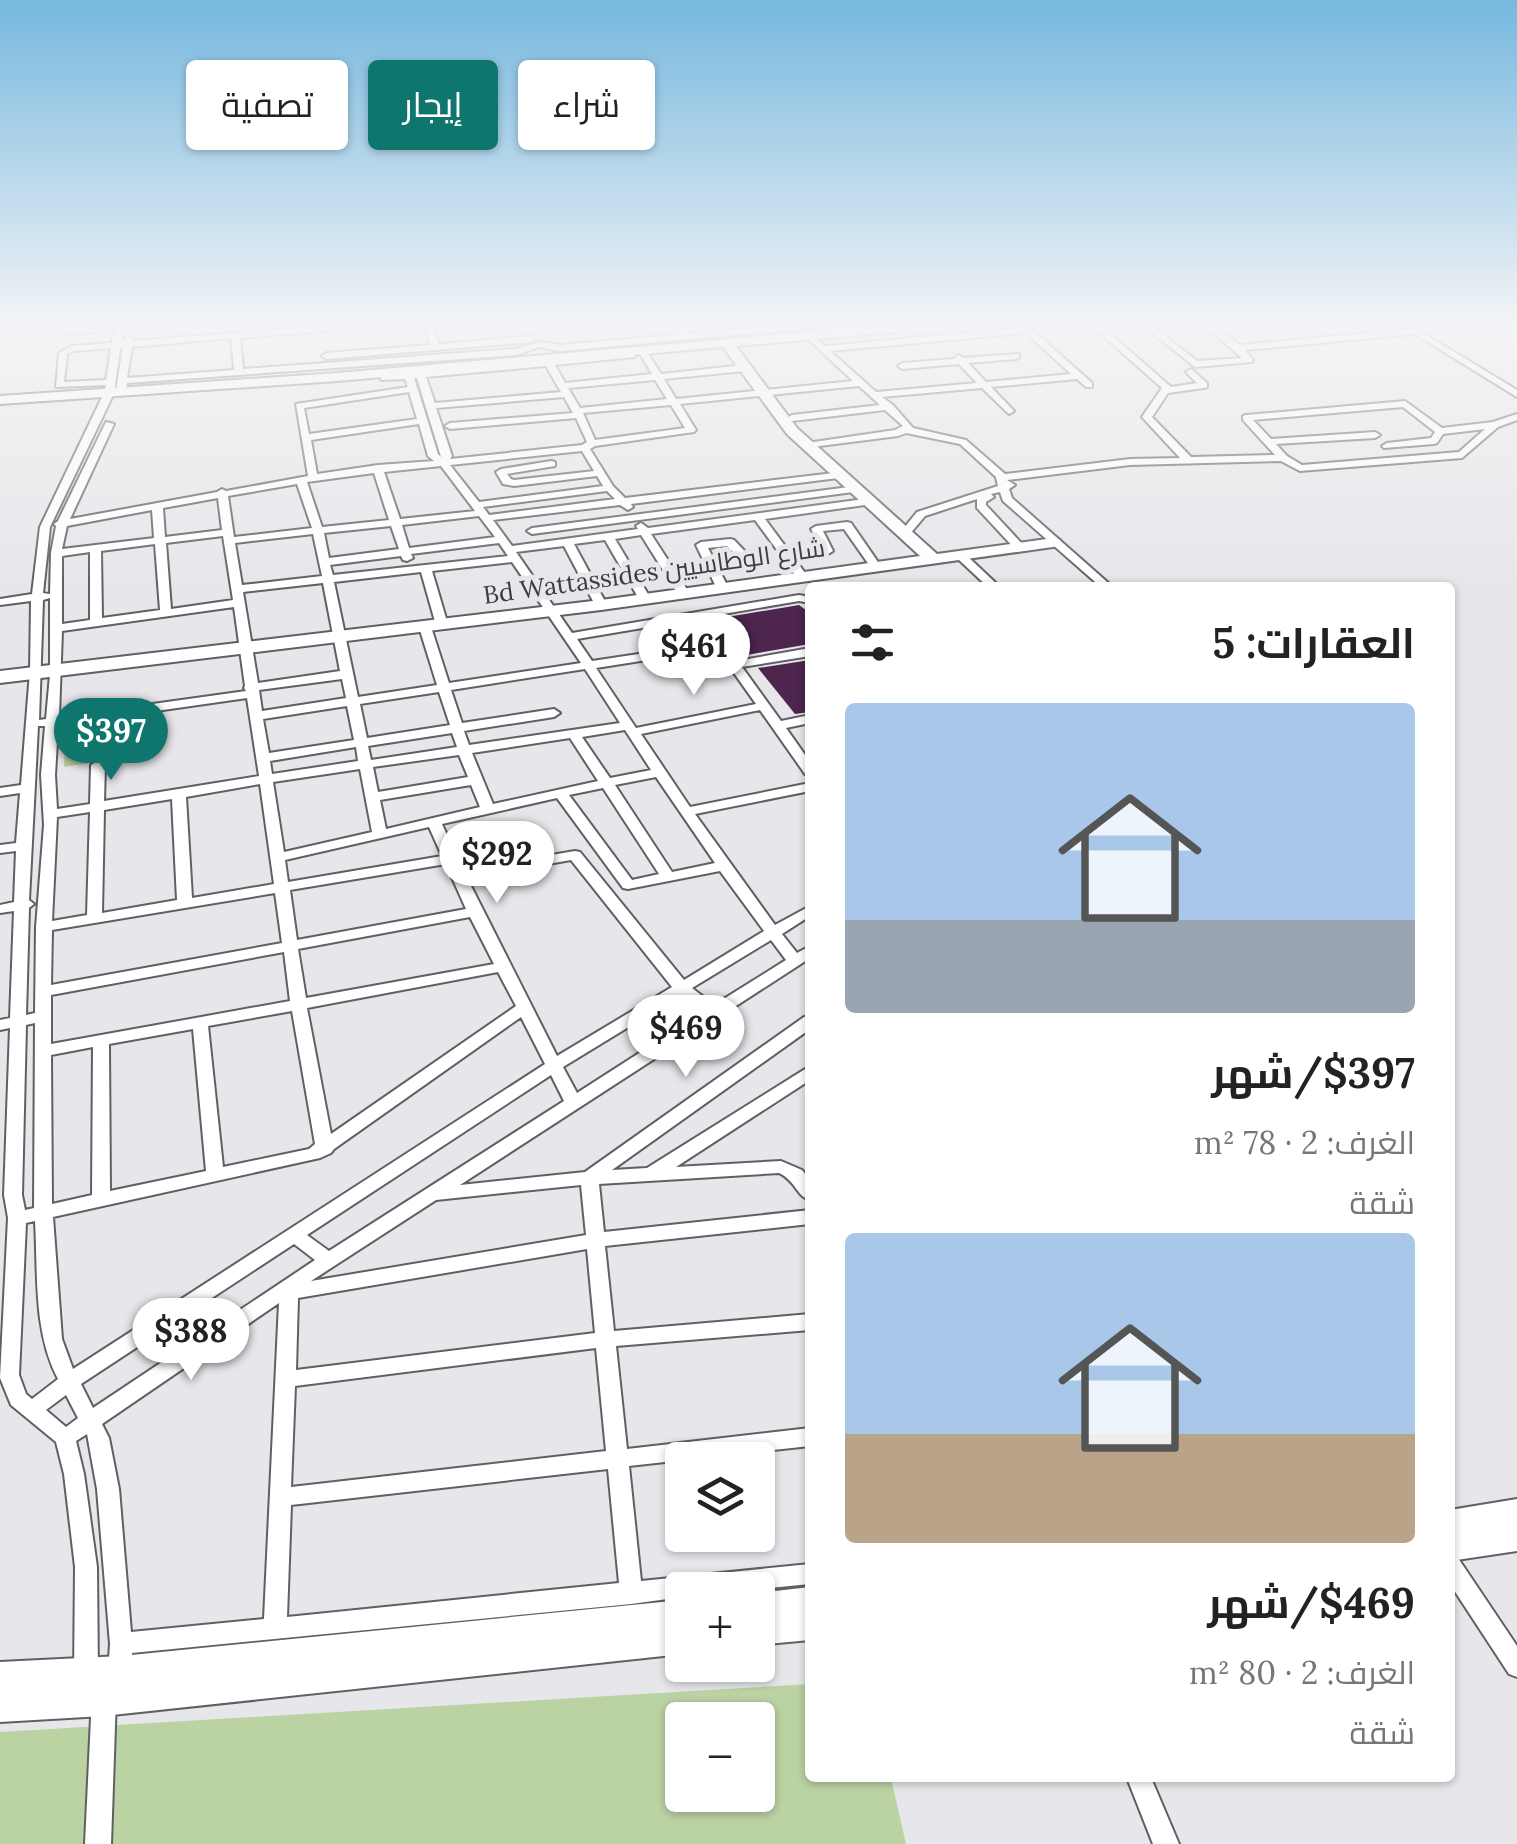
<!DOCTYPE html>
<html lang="ar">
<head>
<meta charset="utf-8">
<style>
  body { margin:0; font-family:Lora,Cairo,serif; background:#f2f2f2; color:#222; direction:rtl; height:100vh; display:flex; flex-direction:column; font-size:38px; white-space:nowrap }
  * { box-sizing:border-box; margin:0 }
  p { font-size:32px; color:#767676 }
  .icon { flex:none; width:55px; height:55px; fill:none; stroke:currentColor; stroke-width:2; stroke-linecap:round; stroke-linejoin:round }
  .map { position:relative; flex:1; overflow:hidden; direction:ltr }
  .drawer { position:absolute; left:805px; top:582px; width:650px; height:1200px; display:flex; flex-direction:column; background:#fff; border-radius:10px; box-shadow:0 2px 8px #0004; direction:rtl }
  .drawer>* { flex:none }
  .hud { position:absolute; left:30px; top:60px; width:625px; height:90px; direction:rtl; display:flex; gap:20px }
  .buttons { position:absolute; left:665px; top:1442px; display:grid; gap:20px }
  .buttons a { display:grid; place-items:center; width:110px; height:110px; border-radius:10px; background:#fff; box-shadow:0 2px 8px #0004; font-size:50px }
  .price { position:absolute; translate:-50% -85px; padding:0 22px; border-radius:35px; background:#fff; color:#222; font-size:32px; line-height:65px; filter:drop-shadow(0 2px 5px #0008) }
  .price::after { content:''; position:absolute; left:50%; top:60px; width:30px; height:22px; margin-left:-15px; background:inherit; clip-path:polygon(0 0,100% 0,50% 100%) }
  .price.on { background:#0f766e; color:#fff }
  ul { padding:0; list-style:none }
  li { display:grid; align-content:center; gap:20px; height:530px; padding:0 40px }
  li span { display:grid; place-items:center; height:310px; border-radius:10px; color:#555 }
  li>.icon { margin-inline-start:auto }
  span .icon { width:180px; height:180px; fill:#fffc; stroke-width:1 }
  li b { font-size:42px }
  h2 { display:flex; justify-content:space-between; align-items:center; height:120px; padding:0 40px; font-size:42px }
  .chip { padding:0 35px; border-radius:10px; background:#fff; box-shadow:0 2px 8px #0004; font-size:35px; line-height:90px }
  .chip.on { background:#0f766e; color:#fff }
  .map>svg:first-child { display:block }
  .green { fill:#bbd2a2; fill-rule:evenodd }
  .building { fill:#4d254d }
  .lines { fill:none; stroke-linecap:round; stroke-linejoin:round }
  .street-casing { stroke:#606064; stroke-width:4 }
  .secondary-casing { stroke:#606064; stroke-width:4 }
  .street { fill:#fff; fill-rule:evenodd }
  .secondary { fill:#fff; fill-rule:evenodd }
  .labels { text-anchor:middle; stroke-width:10; stroke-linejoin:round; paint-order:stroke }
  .far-street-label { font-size:25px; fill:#3d3d3e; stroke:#e7e7eb }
</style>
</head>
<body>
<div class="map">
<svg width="1517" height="1844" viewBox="0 0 1517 1844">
  <rect width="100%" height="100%" fill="#e7e7eb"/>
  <g class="green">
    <polygon points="109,720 107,760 64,767 66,725"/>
    <path d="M 810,1684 L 810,1778 L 891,1778 L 906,1844 L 0,1844 L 0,1732 ZM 682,1720 L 758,1720 L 758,1795 L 682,1795 Z"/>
  </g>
  <g class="building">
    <polygon points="799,605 810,613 810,644 746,655 721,618"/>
    <polygon points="810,660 810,712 795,714 758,668"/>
  </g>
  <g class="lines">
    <g class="street-casing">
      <g id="street">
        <path d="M 62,325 L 70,325 L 70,328 L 115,325 L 151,325 L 123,329 L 121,342 L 129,335 L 133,338 L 133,341 L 335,325 L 364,325 L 360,328 L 240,338 L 243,369 L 515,349 L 542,342 L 560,345 L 676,335 L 680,332 L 675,325 L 683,325 L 689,333 L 786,325 L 815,325 L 811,328 L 560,351 L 539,347 L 516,355 L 127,383 L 126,390 L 121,393 L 116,390 L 123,347 L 120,348 L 114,393 L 50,527 L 43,593 L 50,594 L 51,553 L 56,526 L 54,524 L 58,521 L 106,422 L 114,424 L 70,519 L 217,492 L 222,489 L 226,491 L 308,476 L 296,404 L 408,387 L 405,379 L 382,380 L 380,378 L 385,375 L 543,361 L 544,357 L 547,356 L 552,360 L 632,352 L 635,353 L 635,357 L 555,365 L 565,383 L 652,374 L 640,354 L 644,351 L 647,352 L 661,374 L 744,365 L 748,368 L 744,371 L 664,379 L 676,399 L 853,381 L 807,338 L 811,335 L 825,346 L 1020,328 L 1018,325 L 1027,325 L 1092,383 L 1092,387 L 1086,387 L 1077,379 L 991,387 L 1014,411 L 1009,414 L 982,388 L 882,397 L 893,405 L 913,428 L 966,440 L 1005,474 L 1130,459 L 1180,458 L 1142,417 L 1162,388 L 1091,325 L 1100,325 L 1171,387 L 1197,383 L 1186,372 L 1191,369 L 1207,383 L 1207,387 L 1204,388 L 1168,393 L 1152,417 L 1191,457 L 1275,455 L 1243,420 L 1243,416 L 1246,415 L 1405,401 L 1442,428 L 1493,422 L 1517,414 L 1517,420 L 1498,427 L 1462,458 L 1300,471 L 1281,461 L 1130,465 L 1007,480 L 1015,485 L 1009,489 L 1012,498 L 1114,588 L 1102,588 L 1003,501 L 1000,492 L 991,494 L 994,497 L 986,502 L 986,505 L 1024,546 L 1024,550 L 1016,550 L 977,508 L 977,499 L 925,516 L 909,535 L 901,535 L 900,533 L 917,512 L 998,486 L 996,477 L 960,444 L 906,433 L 898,436 L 804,448 L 804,444 L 807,443 L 895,430 L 903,426 L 885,410 L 792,421 L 787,418 L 792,415 L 880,405 L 859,386 L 680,404 L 696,430 L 694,432 L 595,446 L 590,449 L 613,486 L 625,498 L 842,472 L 847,475 L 846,477 L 631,504 L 633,507 L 628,510 L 620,505 L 493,520 L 512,546 L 638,529 L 636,526 L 641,523 L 648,528 L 872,498 L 877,501 L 872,504 L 765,519 L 808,577 L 802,580 L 798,579 L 755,520 L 651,534 L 690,594 L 684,597 L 678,594 L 641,535 L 615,539 L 651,599 L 645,602 L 639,599 L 605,540 L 574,544 L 607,605 L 601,608 L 595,605 L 564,546 L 516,552 L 572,633 L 799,595 L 810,597 L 810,603 L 799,601 L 706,617 L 737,661 L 810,648 L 810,656 L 742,667 L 781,721 L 810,715 L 810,723 L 786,728 L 810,762 L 810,775 L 805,774 L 760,710 L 641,734 L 690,807 L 810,783 L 810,791 L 695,814 L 775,925 L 810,906 L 810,916 L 782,934 L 797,953 L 810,946 L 810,958 L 460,1185 L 585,1172 L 804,1017 L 810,1016 L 810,1029 L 612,1170 L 647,1168 L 810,1066 L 810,1080 L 676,1167 L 781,1161 L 802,1170 L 810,1180 L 810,1200 C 797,1197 796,1181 779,1173 L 599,1184 L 604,1232 L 810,1210 L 810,1224 L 605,1246 L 614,1331 L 810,1314 L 810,1330 L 616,1346 L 627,1449 L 810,1428 L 810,1446 L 629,1466 L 641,1581 L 810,1564 L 810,1584 L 749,1590 L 682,1590 L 682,1597 L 631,1604 L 132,1653 L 132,1674 L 128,1682 L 120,1685 L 112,1682 L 108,1674 L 110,1644 L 97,1489 L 87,1434 L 76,1441 L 84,1474 L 97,1567 L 98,1677 L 94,1685 L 86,1688 L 78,1685 L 74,1677 L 75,1567 L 64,1474 L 56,1442 L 11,1405 L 0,1378 L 8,1218 L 4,1195 L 10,1028 L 0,1030 L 0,1020 L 10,1018 L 14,911 L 0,913 L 0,905 L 14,902 L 16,851 L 0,853 L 0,845 L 16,843 L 20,793 L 0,796 L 0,788 L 21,785 L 30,672 L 31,601 L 0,605 L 0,599 L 32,594 L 40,527 L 104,393 L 106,385 L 56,387 L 59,353 L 72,346 L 112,343 L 114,330 L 70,334 L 62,332 ZM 1026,333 L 1071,374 L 986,382 L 968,363 L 1016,359 L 1019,358 L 1019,354 L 963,358 L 958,355 L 954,359 L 902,363 L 898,366 L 902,369 L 959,364 L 977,383 L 876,392 L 830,351 ZM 231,338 L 234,370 L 127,378 L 132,347 ZM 111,348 L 106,380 L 64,382 L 67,354 L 74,351 ZM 546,366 L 561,392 L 435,403 L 426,377 ZM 414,378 L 417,378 L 441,457 L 438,454 ZM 655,380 L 667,399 L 580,408 L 568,388 ZM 409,392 L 417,419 L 309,434 L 304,408 ZM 564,397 L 573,413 L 450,423 L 445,426 L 450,429 L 576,418 L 587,442 L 582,445 L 450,459 L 452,456 L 436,408 ZM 671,405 L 685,428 L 595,440 L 583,413 ZM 1403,407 L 1435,432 L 1431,438 L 1387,443 L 1382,446 L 1384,448 L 1434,444 L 1437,443 L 1443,434 L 1485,429 L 1459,452 L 1302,465 L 1287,456 L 1276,444 L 1375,438 L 1380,435 L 1375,432 L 1271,439 L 1253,420 ZM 419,424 L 428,456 L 434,461 L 378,465 L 317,474 L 311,440 ZM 582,451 L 594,471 L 514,480 L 511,479 L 507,474 L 555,466 L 555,462 L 551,461 L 501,469 L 496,472 L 503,484 L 514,486 L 597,476 L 603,486 L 479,502 L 450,465 ZM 441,466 L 475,511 L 400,519 L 384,472 ZM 374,473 L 389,520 L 322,527 L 307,482 ZM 297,484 L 312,528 L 234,537 L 228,496 ZM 607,491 L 615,499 L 489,515 L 483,507 ZM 218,498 L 222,530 L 165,537 L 163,508 ZM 152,510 L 154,538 L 62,549 L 67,526 ZM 479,516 L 495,537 L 409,548 L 402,525 ZM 391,526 L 399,549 L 329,558 L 324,533 ZM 313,534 L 322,576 L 242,585 L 235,543 ZM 223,536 L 233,600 L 171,609 L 166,543 ZM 499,543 L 508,556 L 333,575 L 330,565 L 401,556 L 403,560 L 407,561 L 413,558 L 411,554 ZM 155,544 L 160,610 L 102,618 L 101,551 ZM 90,552 L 90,620 L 62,624 L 62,556 ZM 512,562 L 581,663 L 449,683 L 431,627 L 425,623 L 419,627 L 437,685 L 358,697 L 334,582 L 421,572 L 436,625 L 442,629 L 448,625 L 432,571 ZM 323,583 L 340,671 L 258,683 L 243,592 ZM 50,598 L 50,675 L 46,719 L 39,720 L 43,600 ZM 234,607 L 245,686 L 244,688 L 246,691 L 59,717 L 62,631 ZM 696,619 L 712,643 L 592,661 L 577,639 ZM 717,649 L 756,704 L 636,728 L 596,668 ZM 585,669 L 620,723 L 469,745 L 464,731 L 554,717 L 560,713 L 554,709 L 462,723 L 451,690 ZM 342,679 L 346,698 L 262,711 L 259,690 ZM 439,692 L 450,725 L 367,738 L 360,704 ZM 247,698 L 259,776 L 104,801 L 105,765 L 98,761 L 91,765 L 90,804 L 57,809 L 55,775 L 58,725 ZM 347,706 L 354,740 L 269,753 L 263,719 ZM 38,726 L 45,726 L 41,775 L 44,825 L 36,927 L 35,1013 L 26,1015 L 29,908 L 34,904 L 29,900 ZM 625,730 L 651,770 L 610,778 L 582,737 ZM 452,733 L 457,747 L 371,760 L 368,746 ZM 570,738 L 598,781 L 493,804 L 472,753 ZM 356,747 L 358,761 L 272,774 L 270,761 ZM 459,755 L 468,777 L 378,792 L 373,767 ZM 360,769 L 372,832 L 284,852 L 273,782 ZM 656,777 L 715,863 L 672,872 L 615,785 ZM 260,784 L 274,884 L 192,898 L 186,797 ZM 471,785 L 480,807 L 386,829 L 380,800 ZM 603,788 L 659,874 L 632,880 L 569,795 ZM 557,798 L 623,888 L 628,889 L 720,871 L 764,931 L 684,980 L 580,852 L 575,851 L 463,870 L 442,824 ZM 172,799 L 177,900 L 102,913 L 104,810 ZM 90,812 L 87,915 L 52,921 L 57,817 ZM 429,827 L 442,856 L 288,882 L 285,860 ZM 571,860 L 672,987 L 557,1056 L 467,878 ZM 446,864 L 466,909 L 297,940 L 290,890 ZM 275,893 L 282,943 L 51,985 L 52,930 ZM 470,917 L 494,964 L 306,998 L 298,949 ZM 771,940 L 786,960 L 714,1005 L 692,988 ZM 284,952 L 290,1001 L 51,1044 L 51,995 ZM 498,972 L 516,1006 L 331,1134 L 307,1008 ZM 681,995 L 703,1012 L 577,1093 L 563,1067 ZM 292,1011 L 315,1144 L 309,1149 L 223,1167 L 208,1026 ZM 521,1017 L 545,1064 L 73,1369 L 62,1339 L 53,1217 L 320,1158 L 331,1153 L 334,1149 ZM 35,1023 L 34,1208 L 25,1210 L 22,1195 L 26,1025 ZM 193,1029 L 206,1171 L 110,1191 L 109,1044 ZM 93,1047 L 92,1195 L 52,1204 L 51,1055 ZM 551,1075 L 564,1101 L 329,1251 L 307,1235 ZM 581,1185 L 586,1235 L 311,1281 L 436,1200 ZM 35,1221 C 38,1273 33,1332 58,1379 L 32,1399 L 26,1394 L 19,1375 L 26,1223 ZM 294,1244 L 315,1260 L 93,1408 L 81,1384 ZM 587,1249 L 595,1333 L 296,1370 L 298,1298 ZM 279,1303 L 264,1619 L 131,1632 L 119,1489 L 109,1438 L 102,1424 ZM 596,1348 L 606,1451 L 291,1487 L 295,1386 ZM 66,1395 L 78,1418 L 66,1427 L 46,1410 ZM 608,1469 L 619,1583 L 287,1617 L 291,1505 Z"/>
        <polygon points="424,325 432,325 439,344 531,336 535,339 531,342 326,359 322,356 326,353 430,345"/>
        <polygon points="935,325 963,325 959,328 914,332 910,329"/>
        <polygon points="1142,325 1151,325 1197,361 1242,358 1204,325 1213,325 1240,345 1408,329 1406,327 1410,325 1517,390 1517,397 1415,334 1245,350 1253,360 1252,362 1195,367"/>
        <polygon points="857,486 862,489 861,491 532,534 527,531 532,528"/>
        <polygon points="847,522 851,523 880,565 880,569 872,569 844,529 823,531 833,551 828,554 823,551 811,529 816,526"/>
        <polygon points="730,539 734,540 756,563 754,565 746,565 727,546 708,548 729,589 723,592 717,589 696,545 701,542"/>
        <polygon points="961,553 965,554 1001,588 989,588 957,558 957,554"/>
        <polygon points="1450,1555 1458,1558 1517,1646 1517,1677 1509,1674 1450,1584"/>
        <polygon points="104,1686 112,1689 116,1697 111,1844 85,1844 92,1697 96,1689"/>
        <polygon points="1127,1778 1151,1778 1179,1844 1153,1844"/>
      </g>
    </g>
    <g class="secondary-casing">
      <g id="secondary">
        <polygon points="890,325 935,325 929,329 736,346 797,428 937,554 1054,538 1060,540 1060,546 601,610 0,683 0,671 601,600 920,556 787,434 723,347 337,381 0,404 0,396 337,373"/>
        <polygon points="1517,1499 1517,1551 1450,1561 1450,1510"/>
        <polygon points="810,1587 810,1640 758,1645 758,1593"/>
        <polygon points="682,1600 682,1654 103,1716 0,1722 0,1662 121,1656"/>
      </g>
    </g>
    <use href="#street" class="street"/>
    <use href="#secondary" class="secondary"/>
  </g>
  <linearGradient id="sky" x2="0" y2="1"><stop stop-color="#76b8df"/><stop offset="0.56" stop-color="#f4f4f6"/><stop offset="1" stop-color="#f4f4f6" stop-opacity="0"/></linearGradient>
  <rect width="1517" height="583" fill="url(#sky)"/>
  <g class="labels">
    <g class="far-street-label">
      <text transform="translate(654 571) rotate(-8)" y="9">Bd Wattassides شارع الوطاسيين</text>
    </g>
  </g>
</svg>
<div class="buttons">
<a><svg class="icon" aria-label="layers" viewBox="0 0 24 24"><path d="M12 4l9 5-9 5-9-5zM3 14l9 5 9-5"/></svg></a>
<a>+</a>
<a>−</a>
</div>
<b class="price" style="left:694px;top:698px">$461</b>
<b class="price on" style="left:111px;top:783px">$397</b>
<b class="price" style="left:497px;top:906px">$292</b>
<b class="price" style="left:686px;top:1080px">$469</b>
<b class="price" style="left:191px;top:1383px">$388</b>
<div class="hud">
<a class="chip">شراء</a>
<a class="chip on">إيجار</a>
<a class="chip">تصفية</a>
</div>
<section class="drawer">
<h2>العقارات: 5<svg class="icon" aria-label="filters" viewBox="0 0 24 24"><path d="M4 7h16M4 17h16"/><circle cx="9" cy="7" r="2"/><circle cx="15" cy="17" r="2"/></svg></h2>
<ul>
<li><span style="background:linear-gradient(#a9c7e8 70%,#9aa5b1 0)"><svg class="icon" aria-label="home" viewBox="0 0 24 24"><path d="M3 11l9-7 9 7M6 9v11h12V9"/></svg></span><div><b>$397/شهر</b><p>الغرف: 2 · 78 m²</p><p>شقة</p></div></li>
<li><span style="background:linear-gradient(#a9c7e8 65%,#b9a48a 0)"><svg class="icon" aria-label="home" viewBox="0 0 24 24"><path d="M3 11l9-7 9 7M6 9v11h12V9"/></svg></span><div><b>$469/شهر</b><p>الغرف: 2 · 80 m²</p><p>شقة</p></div></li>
</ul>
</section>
</div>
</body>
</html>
